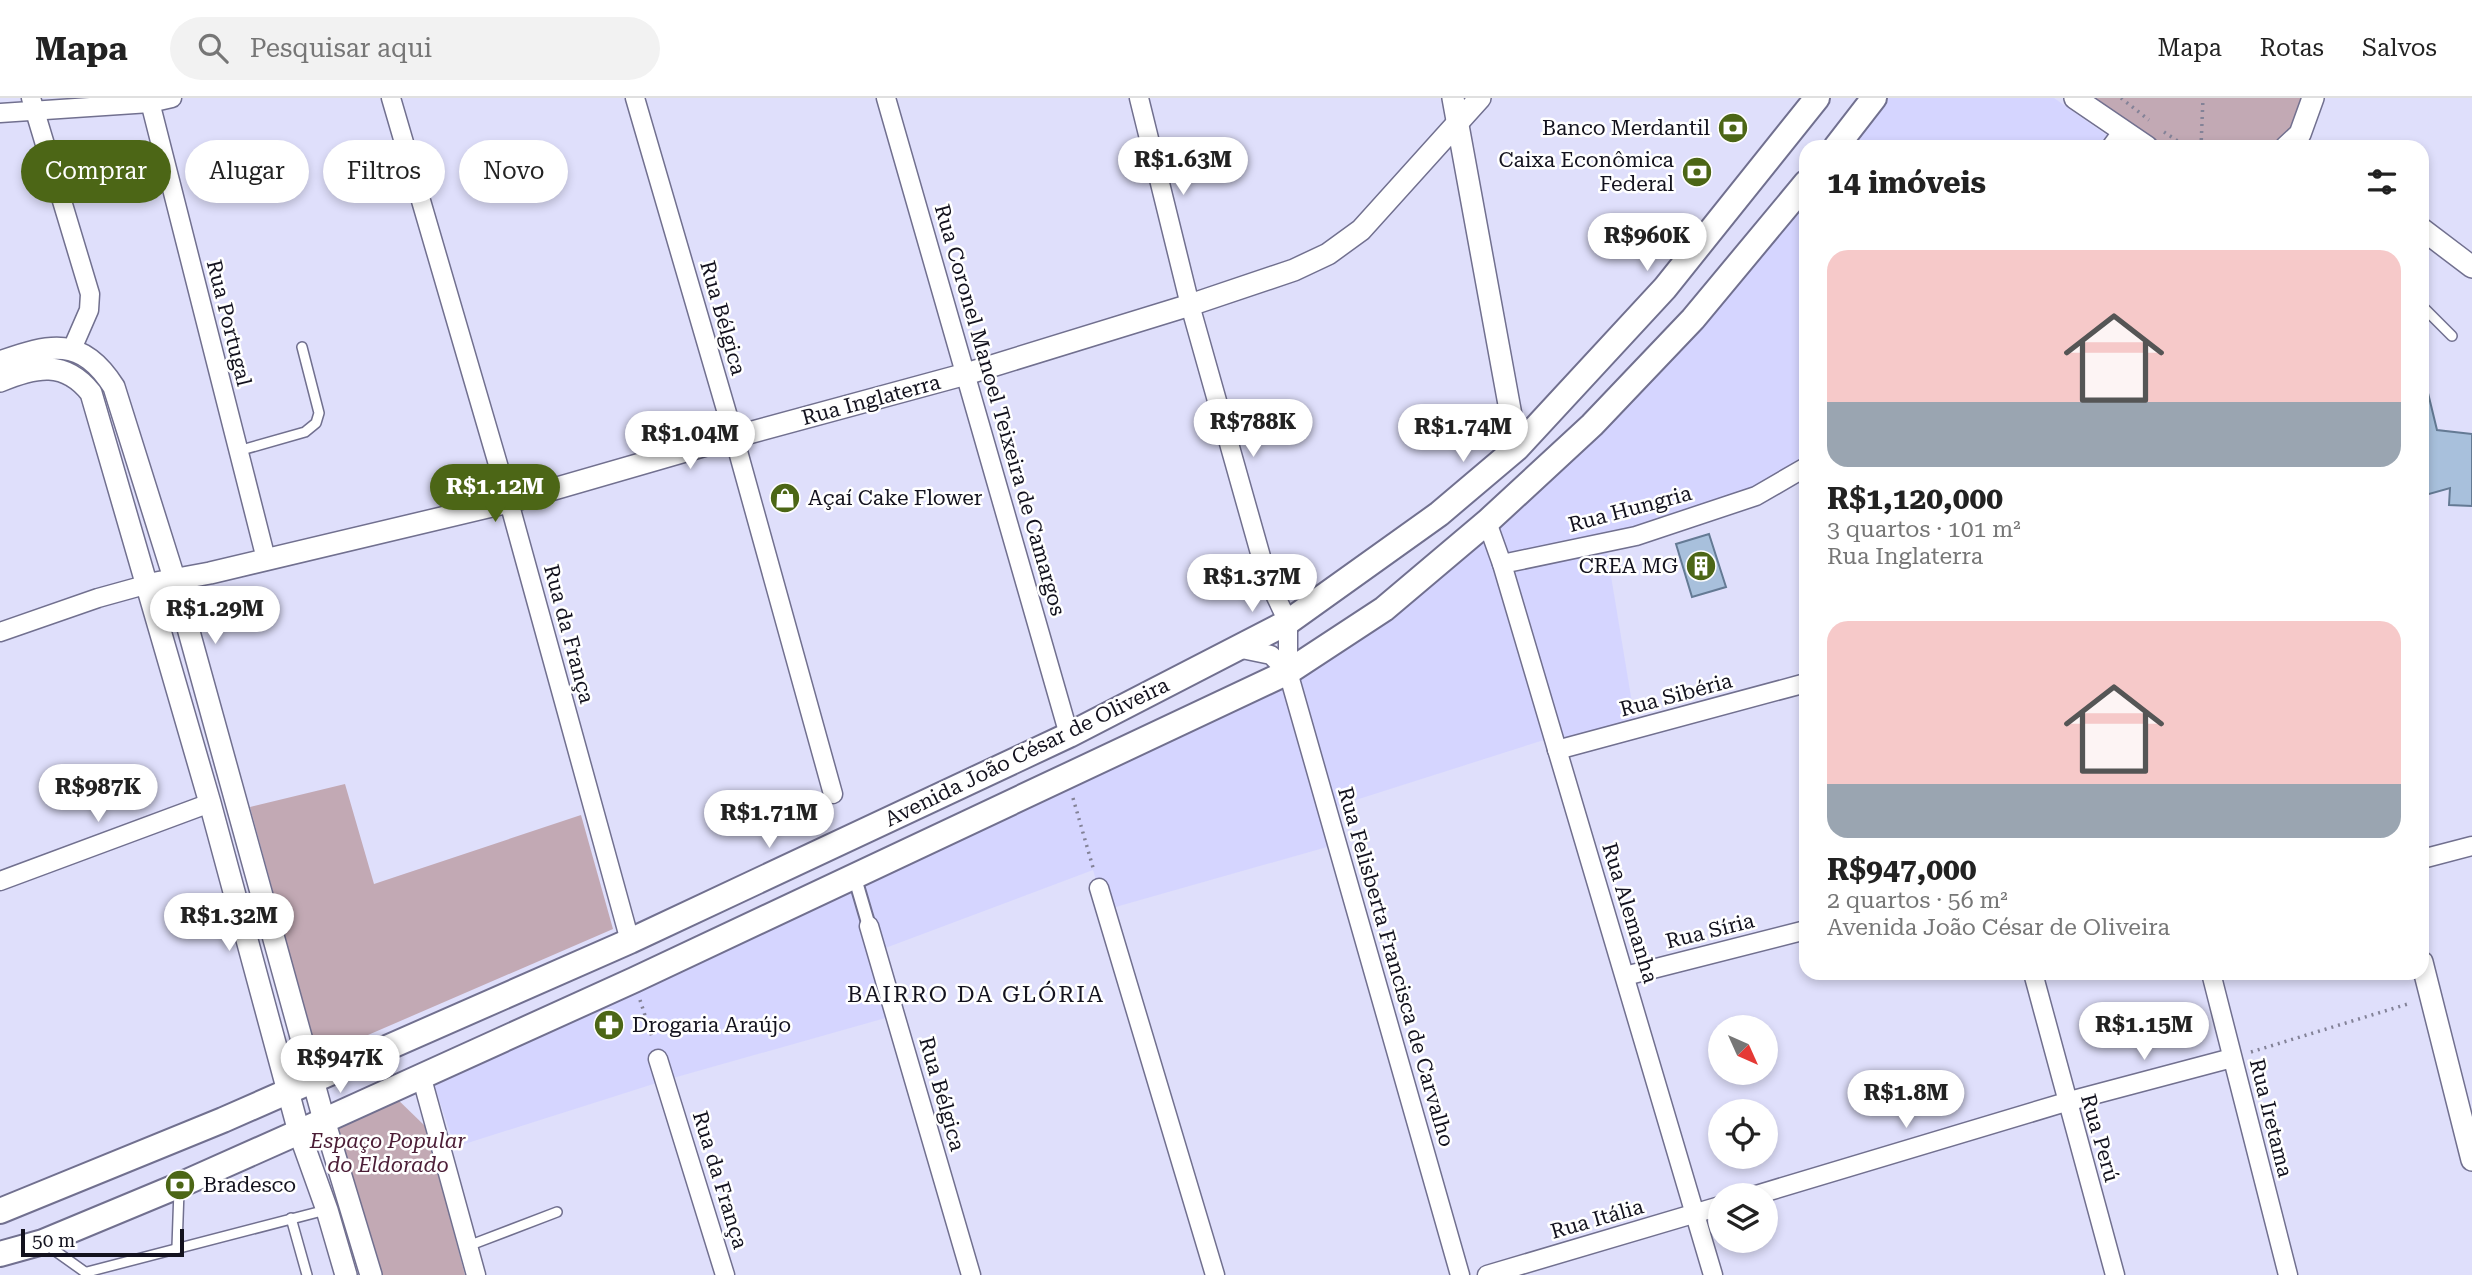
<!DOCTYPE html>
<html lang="pt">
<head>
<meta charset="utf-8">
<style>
  body { margin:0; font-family:"Roboto Serif",serif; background:#f2f2f2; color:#222; height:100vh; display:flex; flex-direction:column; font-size:26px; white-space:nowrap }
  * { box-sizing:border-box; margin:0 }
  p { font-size:23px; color:#767676 }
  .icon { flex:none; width:38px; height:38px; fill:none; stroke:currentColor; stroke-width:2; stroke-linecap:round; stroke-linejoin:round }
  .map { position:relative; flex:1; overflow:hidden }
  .sheet { position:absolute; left:1799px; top:42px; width:630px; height:840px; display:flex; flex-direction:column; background:#fff; border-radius:21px; box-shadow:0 4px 10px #0003 }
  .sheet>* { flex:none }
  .top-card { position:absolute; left:21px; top:42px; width:665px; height:63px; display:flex; gap:14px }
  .needle { width:46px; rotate:135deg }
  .controls { position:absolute; left:1708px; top:917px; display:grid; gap:14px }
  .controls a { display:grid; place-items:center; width:70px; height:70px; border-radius:50%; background:#fff; box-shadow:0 4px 10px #0003; font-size:35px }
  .scale { position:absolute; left:21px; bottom:18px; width:163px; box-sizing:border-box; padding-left:7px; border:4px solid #13121e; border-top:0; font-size:19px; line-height:24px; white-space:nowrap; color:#13121e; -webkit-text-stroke:5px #fff; paint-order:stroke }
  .price { position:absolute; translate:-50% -60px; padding:0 16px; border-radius:24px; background:#fff; color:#222; font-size:23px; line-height:46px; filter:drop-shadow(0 2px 4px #0008) }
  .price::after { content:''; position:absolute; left:50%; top:42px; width:21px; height:16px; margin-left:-10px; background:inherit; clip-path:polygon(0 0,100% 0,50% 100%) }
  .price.current { background:#4c6616; color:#fff }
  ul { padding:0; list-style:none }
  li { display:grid; align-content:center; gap:14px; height:371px; padding:0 28px }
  li span { display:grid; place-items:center; height:217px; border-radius:21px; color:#555 }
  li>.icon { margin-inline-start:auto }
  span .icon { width:126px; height:126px; fill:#fffc; stroke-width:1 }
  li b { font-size:30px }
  h2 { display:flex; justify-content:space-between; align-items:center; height:84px; padding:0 28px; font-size:30px }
  .chip { padding:0 24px; border-radius:32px; background:#fff; box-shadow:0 4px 10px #0003; font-size:24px; line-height:63px }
  .chip.current { background:#4c6616; color:#fff }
  header { display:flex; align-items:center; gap:42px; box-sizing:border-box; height:98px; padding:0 35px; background:#fff; border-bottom:2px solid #e0e0e0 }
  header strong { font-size:33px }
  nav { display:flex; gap:38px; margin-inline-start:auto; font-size:24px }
  .search { width:490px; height:63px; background:#f2f2f2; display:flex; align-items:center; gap:18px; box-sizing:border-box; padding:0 24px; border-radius:38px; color:#767676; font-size:26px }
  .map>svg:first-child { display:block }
  .built { fill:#d5d5ff }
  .green { fill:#c2a9b4 }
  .building { fill:#a8c0dc; stroke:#647a94; stroke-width:2 }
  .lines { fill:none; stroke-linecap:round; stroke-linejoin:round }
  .service-casing { stroke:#71708f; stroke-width:12 }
  .pedestrian-casing { stroke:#71708f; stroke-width:16 }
  .minor-casing { stroke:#71708f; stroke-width:21 }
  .tertiary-casing { stroke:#71708f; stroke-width:24 }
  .secondary-casing { stroke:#71708f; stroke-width:28 }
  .path { stroke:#838297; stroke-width:3.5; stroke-dasharray:2 5; stroke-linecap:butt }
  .service { stroke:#fff; stroke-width:9 }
  .pedestrian { stroke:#fff; stroke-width:12 }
  .minor { stroke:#fff; stroke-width:18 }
  .tertiary { stroke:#fff; stroke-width:21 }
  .secondary { stroke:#fff; stroke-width:24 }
  .labels { text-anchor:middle; stroke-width:5; stroke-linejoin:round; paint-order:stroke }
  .poi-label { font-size:21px; fill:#13121e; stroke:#fff; text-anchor:end }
  .street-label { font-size:21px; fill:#13121e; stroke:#fff }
  .park-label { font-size:21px; font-style:italic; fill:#4b1d36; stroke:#fff }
  .neighbourhood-label { font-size:23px; letter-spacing:2px; fill:#13121e; stroke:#fff }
</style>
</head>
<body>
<header>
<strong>Mapa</strong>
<div class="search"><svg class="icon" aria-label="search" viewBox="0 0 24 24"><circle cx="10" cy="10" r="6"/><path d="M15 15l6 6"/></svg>Pesquisar aqui</div>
<nav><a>Mapa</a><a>Rotas</a><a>Salvos</a></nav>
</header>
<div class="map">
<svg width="2472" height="1177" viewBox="0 0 2472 1177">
  <rect width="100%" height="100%" fill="#dfdffb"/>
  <g class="built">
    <polygon points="1876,0 2054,0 2115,43 2111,49 1838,49"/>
    <polygon points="1806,89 1806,380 1758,407 1637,448 1607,454 1638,641 1550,664 1544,642 1318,714 1327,749 1105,812 1093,772 872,855 889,919 666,982 455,1049 430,975 1386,521 1497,434 1594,337"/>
  </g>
  <g class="green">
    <polygon points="2090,0 2308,0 2297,29 2274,49 2160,49"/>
    <polygon points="345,686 374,786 581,717 613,831 331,953 313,942 250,709"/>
    <polygon points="391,995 426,1029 465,1177 380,1177 333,1023"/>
  </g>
  <g class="building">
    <polygon points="2428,295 2437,332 2472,336 2472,408 2449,407 2450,390 2422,398 2422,296"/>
    <polygon points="1709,436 1726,489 1692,499 1676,446"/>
  </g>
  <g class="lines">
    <g class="service-casing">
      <g id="service">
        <polyline points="2422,208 2452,238"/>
        <polyline points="238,353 305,334 316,325 319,315 302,249"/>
        <polyline points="291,1120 307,1177"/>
        <polyline points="47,1147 89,1177"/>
        <polyline points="468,1148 557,1114"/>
        <polyline points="177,1149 179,1092"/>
        <polyline points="87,1174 326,1112"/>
      </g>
    </g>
    <g class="pedestrian-casing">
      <polyline id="pedestrian" points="854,777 869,828"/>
    </g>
    <g class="minor-casing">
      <g id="minor">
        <polyline points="31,0 90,196 89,212 72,251"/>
        <polyline points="149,0 266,461"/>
        <polyline points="391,0 509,404 630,843"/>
        <polyline points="635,0 734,339 833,696"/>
        <polyline points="886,0 1069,637"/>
        <polyline points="1139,0 1190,207 1267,480 1288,524 1288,574 1460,1177"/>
        <polyline points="0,15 150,5 172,0"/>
        <polyline points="2111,49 2122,34"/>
        <polyline points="1487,424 1502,466 1713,1177"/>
        <polyline points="1502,466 1636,438 1756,398 1806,369"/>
        <polyline points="0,534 98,500 145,487"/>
        <polyline points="1237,550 1271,557 1288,574"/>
        <polyline points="1557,652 1806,585"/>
        <polyline points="2422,761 2472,748"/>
        <polyline points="0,783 210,705"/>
        <polyline points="1099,790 1215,1177"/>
        <polyline points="869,828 971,1177"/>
        <polyline points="2033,875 2115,1177"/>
        <polyline points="2211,875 2288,1177"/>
        <polyline points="1625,878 1806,832"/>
        <polyline points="658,961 725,1177"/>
        <polyline points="421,977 476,1177"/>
        <polyline points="1756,1097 2066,1004 2232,960"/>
        <polyline points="1487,1177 1720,1108"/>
      </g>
    </g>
    <g class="tertiary-casing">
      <g id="tertiary">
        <polyline points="1453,0 1517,350"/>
        <polyline points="2075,0 2147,49"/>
        <polyline points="2286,49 2300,36 2313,0"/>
        <polyline points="2422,131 2472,169"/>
        <path d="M 0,264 C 50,246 82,238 114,289 L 175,483 L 324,1022 L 371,1177"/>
        <path d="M 0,283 C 36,268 65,262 91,295 L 210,705 L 299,1034 L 327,1112 L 346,1177"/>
        <polyline points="145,487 210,475 509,404 734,339 966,276 1190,207 1294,172 1328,156 1361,132 1480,0"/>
        <polyline points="2422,864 2472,1062"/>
      </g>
    </g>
    <g class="secondary-casing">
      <g id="secondary">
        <polyline points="1836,49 1874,0"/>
        <polyline points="0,1113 223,1022 630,843 1069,637 1288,524 1439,416 1517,350 1665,190 1817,0"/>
        <polyline points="0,1156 43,1144 180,1087 299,1034 634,882 1288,574 1384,511 1487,424 1592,327 1693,221 1806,85"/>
      </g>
    </g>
    <g class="path">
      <polyline points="2121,0 2149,22"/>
      <polyline points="2164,34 2187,49"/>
      <polyline points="2201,49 2203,0"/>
      <polyline points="1073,700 1094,773"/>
      <polyline points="640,902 653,942"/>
      <polyline points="2251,954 2411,905"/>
    </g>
    <use href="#service" class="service"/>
    <use href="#pedestrian" class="pedestrian"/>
    <use href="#minor" class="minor"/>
    <use href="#tertiary" class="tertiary"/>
    <use href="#secondary" class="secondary"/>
  </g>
  <defs>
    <g id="bank-disc" transform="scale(1.575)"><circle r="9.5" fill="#4c6616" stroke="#fff"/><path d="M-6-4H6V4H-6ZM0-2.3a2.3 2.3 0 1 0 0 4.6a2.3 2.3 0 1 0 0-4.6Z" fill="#fff"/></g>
    <g id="shop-disc" transform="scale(1.575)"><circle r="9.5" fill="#4c6616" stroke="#fff"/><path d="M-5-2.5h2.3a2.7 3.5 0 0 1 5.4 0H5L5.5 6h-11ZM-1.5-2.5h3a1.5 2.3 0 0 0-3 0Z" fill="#fff"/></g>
    <g id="building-disc" transform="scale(1.575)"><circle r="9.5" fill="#4c6616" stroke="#fff"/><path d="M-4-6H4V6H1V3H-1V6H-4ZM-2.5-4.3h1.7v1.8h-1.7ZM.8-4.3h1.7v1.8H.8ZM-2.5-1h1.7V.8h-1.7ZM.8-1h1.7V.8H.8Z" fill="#fff"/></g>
    <g id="pharmacy-disc" transform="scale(1.575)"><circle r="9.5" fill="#4c6616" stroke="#fff"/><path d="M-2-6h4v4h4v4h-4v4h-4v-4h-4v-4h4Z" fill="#fff"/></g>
  </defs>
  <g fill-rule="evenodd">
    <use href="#bank-disc" x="1733" y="30"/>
    <use href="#bank-disc" x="1697" y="74"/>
    <use href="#shop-disc" x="785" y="400"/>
    <use href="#building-disc" x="1701" y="468"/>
    <use href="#pharmacy-disc" x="609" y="927"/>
    <use href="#bank-disc" x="180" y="1087"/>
  </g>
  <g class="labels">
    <g class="poi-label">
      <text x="1710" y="37">Banco Merdantil</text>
      <text x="1674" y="69">Caixa Econômica<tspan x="1674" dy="24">Federal</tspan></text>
      <text x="808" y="407" text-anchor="start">Açaí Cake Flower</text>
      <text x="1678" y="475">CREA MG</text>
      <text x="632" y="934" text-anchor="start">Drogaria Araújo</text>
      <text x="203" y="1094" text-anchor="start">Bradesco</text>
    </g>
    <g class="street-label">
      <text transform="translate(723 220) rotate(74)" y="7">Rua Bélgica</text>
      <text transform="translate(229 225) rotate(76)" y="7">Rua Portugal</text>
      <text transform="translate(871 302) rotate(-15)" y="7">Rua Inglaterra</text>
      <text transform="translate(1000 312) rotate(74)" y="7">Rua Coronel Manoel Teixeira de Camargos</text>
      <text transform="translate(1630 411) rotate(-15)" y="7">Rua Hungria</text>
      <text transform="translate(569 536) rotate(75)" y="7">Rua da França</text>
      <text transform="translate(1676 597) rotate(-15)" y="7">Rua Sibéria</text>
      <text transform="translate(1027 654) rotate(-26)" y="7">Avenida João César de Oliveira</text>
      <text transform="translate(1630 815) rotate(73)" y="7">Rua Alemanha</text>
      <text transform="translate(1710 833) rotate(-14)" y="7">Rua Síria</text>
      <text transform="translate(1396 869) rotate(74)" y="7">Rua Felisberta Francisca de Carvalho</text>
      <text transform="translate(942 996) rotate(74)" y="7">Rua Bélgica</text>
      <text transform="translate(2271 1020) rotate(76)" y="7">Rua Iretama</text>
      <text transform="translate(2100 1040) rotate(74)" y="7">Rua Perú</text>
      <text transform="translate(720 1082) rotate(73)" y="7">Rua da França</text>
      <text transform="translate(1597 1121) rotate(-16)" y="7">Rua Itália</text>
    </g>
    <g class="park-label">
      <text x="388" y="1050">Espaço Popular<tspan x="388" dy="24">do Eldorado</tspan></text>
    </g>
    <g class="neighbourhood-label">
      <text x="976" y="904">BAIRRO DA GLÓRIA</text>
    </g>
  </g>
</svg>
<div class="controls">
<a><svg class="needle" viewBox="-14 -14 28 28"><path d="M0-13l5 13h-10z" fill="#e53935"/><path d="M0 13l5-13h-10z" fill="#767676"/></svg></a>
<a><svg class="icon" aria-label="locate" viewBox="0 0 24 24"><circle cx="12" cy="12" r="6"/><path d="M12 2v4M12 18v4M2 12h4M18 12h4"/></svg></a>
<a><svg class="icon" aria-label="layers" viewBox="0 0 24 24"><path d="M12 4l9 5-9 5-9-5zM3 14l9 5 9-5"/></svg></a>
</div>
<div class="scale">50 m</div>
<b class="price" style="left:1183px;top:99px">R$1.63M</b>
<b class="price" style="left:1647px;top:175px">R$960K</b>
<b class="price" style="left:1253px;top:361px">R$788K</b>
<b class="price" style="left:1463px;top:366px">R$1.74M</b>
<b class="price" style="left:690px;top:373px">R$1.04M</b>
<b class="price current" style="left:495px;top:426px">R$1.12M</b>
<b class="price" style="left:1252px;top:516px">R$1.37M</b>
<b class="price" style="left:215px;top:548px">R$1.29M</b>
<b class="price" style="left:98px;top:726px">R$987K</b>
<b class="price" style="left:769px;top:752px">R$1.71M</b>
<b class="price" style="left:229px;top:855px">R$1.32M</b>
<b class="price" style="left:2144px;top:964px">R$1.15M</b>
<b class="price" style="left:340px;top:997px">R$947K</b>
<b class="price" style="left:1906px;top:1032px">R$1.8M</b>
<div class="top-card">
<a class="chip current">Comprar</a>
<a class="chip">Alugar</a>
<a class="chip">Filtros</a>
<a class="chip">Novo</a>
</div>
<section class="sheet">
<h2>14 imóveis<svg class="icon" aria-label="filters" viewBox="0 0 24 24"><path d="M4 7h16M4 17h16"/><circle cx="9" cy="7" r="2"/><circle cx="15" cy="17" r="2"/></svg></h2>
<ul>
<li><span style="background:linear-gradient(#f6c9c9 70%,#9aa5b1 0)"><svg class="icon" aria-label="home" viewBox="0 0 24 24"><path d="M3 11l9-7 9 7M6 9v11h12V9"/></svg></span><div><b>R$1,120,000</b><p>3 quartos · 101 m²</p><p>Rua Inglaterra</p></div></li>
<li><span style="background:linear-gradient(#f6c9c9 75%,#9aa5b1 0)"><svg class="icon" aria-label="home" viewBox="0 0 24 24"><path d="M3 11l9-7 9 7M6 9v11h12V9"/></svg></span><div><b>R$947,000</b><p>2 quartos · 56 m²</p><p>Avenida João César de Oliveira</p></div></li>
</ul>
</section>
</div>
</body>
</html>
